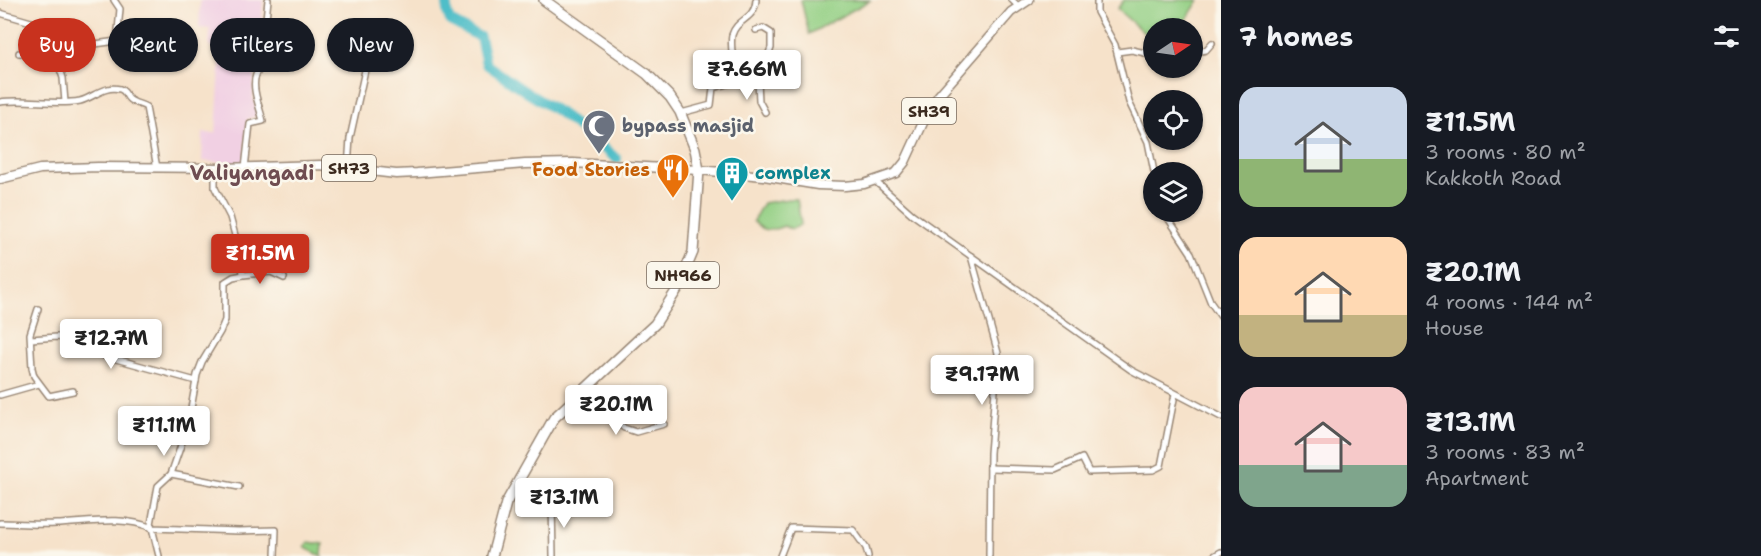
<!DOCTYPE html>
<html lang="en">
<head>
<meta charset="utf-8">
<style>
  body { margin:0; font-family:"Shantell Sans",sans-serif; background:#20242c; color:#f1f3f6; height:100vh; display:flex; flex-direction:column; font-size:22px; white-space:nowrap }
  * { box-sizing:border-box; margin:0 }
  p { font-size:20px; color:#9ea1a6 }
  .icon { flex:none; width:33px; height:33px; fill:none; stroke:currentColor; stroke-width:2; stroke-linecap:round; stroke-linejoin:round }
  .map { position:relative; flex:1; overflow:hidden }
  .details { display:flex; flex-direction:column; background:#171b24; width:540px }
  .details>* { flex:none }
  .guide { position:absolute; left:18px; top:18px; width:570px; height:54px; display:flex; gap:12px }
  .needle { width:39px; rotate:77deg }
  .controls { position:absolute; left:1143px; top:18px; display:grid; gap:12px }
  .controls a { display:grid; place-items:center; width:60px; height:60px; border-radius:50%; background:#171b24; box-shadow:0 2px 4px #0004; font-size:30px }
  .price { position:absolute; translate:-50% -51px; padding:0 14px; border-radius:6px; background:#fff; color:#222; font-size:20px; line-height:39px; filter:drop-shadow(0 2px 3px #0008) }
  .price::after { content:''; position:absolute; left:50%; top:36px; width:18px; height:14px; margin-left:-9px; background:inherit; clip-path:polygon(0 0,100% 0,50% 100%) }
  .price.active { background:#c8321e; color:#fff }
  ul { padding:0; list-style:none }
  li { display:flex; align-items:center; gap:18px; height:150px; padding:0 18px }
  li span { display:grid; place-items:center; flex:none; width:168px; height:120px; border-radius:18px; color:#555 }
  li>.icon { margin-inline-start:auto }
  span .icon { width:72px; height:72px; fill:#fffc; stroke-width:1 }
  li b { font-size:26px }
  h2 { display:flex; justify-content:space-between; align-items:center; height:72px; padding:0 18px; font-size:26px }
  .tag { padding:0 21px; border-radius:27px; background:#171b24; box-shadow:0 2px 4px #0004; font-size:21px; line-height:54px }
  .tag.active { background:#c8321e; color:#fff }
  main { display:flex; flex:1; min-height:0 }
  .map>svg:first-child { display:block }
  .built { fill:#f1d0e3 }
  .green { fill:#93cf83; stroke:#677c50; stroke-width:1.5 }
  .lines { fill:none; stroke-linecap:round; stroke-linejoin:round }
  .river { stroke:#50bec8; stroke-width:10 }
  .street-casing { stroke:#988674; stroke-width:8 }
  .primary-casing { stroke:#988674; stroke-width:11 }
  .highway-casing { stroke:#988674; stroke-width:12 }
  .street { stroke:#fff; stroke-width:5 }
  .primary { stroke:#fff; stroke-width:8 }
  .highway { stroke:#fff; stroke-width:9 }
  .labels { text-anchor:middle; stroke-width:5; stroke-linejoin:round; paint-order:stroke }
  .shield { fill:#fbf7ec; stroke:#75685c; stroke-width:1.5 }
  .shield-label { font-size:16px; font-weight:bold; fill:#3b2a1e }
  .worship-label { font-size:18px; font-weight:bold; fill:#5b616d; stroke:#fbf7ec; text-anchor:start }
  .food-label { font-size:18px; font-weight:bold; fill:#c56008; stroke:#fbf7ec; text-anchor:end }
  .culture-label { font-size:18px; font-weight:bold; fill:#0d838f; stroke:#fbf7ec; text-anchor:start }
  .neighbourhood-label { font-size:20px; font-weight:bold; fill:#6f4d51; stroke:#fbf7ec }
</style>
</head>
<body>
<main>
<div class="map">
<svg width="1221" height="556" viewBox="0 0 1221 556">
  <rect width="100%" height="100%" fill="#fbf7ec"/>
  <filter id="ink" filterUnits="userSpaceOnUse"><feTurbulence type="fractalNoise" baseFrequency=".0167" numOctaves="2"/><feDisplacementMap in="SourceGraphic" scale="12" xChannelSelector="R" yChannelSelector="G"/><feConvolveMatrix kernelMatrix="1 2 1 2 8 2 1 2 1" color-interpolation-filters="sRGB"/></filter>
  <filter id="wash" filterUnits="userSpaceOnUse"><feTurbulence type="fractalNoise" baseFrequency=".008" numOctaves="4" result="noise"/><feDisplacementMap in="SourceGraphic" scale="24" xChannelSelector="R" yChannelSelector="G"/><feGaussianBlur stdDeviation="1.35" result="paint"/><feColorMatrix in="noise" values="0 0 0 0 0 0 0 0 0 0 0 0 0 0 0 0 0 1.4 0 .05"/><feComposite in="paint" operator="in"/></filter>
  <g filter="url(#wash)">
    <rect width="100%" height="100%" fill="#f6e2ca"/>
    <polygon class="built" points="200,0 263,0 260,66 255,67 253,99 259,115 247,119 244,164 202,161 203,133 216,133 221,48 209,47 210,29 199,28"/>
    <g class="green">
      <polygon points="801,0 871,0 809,34"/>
      <polygon points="1124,0 1199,0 1181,28 1154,28 1153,41 1117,9"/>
      <path d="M 788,199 L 797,199 L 801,224 C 795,229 791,230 784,226 C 771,231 764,233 753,221 L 763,203 Z"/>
      <polygon points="308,542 323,544 322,556 307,549 305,547"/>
    </g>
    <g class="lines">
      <polyline class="river" points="447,0 447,12 450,21 480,37 486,64 526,92 559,112 617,159"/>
    </g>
  </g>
  <g filter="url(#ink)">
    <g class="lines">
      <g class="street-casing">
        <g id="street">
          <polyline points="1012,0 1019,7"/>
          <polyline points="1097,0 1097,12 1115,45 1129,102 1148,142 1154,172"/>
          <polyline points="0,13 45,26 55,32 73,47 117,41 120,9 114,0"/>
          <polyline points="117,41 137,40"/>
          <polyline points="1117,52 1132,50 1154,55"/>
          <polyline points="19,53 46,54 56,57 63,78 65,102"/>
          <polyline points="1192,53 1206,50 1212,43"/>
          <polyline points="734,76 739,75 750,82 758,81 771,48 771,33 763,28 756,30"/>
          <polyline points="761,77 774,78"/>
          <polyline points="758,81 759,101 765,112"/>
          <path d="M 0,102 C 27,98 54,106 80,101 C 93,98 104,85 120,89 C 126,91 125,95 129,99 C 133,103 141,104 146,107 L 157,168"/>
          <path d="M 681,113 L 711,105 L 713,88 L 730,83 C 738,68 729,51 732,35 C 737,18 755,20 756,0"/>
          <path d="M 245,168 L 250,124 L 263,121 C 260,108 251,88 256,75 C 257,72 260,69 261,66 L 268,0"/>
          <polyline points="348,168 350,138 367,61"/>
          <polyline points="875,181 912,214 1131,370 1221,417"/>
          <polyline points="1164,212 1191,253 1211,303 1221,317"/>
          <polyline points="971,256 998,353 990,453 989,556"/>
          <polyline points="243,275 271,272 284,278"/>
          <polyline points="38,309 30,334 32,368 34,376 49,396 73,391"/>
          <polyline points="31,339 57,337 77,340 105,356 196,381"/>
          <polyline points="581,393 624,428 636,432 664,424"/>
          <polyline points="0,395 39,384"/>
          <polyline points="990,468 1055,470 1082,458 1089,472 1153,470 1161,466 1175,394"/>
          <polyline points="171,474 239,487"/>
          <polyline points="552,502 553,556"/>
          <path d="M 0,523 C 19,523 37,525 56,524 C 87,523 122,515 152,528 L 239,531 L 276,530 L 275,556"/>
          <polyline points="159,556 151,524 158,486 171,474 188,425 197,375 202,362 220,332 225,320 225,282 233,277 243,275 242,261 230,217 215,188 215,168"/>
          <polyline points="780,556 791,528 853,530 866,548 868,556"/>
          <polyline points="1214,556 1221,552"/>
        </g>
      </g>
      <g class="primary-casing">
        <polyline id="primary" points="0,179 40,169 98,167 223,168 320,165 396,174 417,173 525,164 573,163 699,170 764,176 818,185 845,186 864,184 896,173 905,162 927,114 939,95 1011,12 1029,0"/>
      </g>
      <g class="highway-casing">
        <polyline id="highway" points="492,556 506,503 554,418 655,324 678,288 693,252 699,170 695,149 680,112 670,97 647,74 544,0"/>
      </g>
      <use href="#street" class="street"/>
      <use href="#primary" class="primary"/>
      <use href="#highway" class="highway"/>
    </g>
  </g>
  <defs>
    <g id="mosque-pin" transform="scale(1.725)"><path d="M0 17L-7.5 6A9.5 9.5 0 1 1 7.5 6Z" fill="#6b7280" stroke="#fbf7ec"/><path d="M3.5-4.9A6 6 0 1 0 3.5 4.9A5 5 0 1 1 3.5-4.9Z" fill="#fff"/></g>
    <g id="restaurant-pin" transform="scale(1.725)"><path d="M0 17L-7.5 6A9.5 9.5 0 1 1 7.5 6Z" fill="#e8710a" stroke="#fbf7ec"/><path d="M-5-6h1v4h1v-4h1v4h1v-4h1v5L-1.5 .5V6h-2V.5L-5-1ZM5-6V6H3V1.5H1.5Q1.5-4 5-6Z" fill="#fff"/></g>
    <g id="building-pin" transform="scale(1.725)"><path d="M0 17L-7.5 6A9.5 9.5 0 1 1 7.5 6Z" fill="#0f9aa8" stroke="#fbf7ec"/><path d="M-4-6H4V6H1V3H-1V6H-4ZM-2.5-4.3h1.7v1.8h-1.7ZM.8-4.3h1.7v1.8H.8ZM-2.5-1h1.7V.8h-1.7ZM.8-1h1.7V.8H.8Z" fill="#fff"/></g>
  </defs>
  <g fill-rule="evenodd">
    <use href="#mosque-pin" x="599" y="126"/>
    <use href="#restaurant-pin" x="673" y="170"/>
    <use href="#building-pin" x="732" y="173"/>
  </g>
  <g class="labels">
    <g class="shield">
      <rect x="902" y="98" width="54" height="26" rx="4.5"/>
      <rect x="322" y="155" width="54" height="26" rx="4.5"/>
      <rect x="647" y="262" width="72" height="26" rx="4.5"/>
    </g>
    <g class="shield-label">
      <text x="929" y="117">SH39</text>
      <text x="349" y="174">SH73</text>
      <text x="683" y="281">NH966</text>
    </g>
    <g class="worship-label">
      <text x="622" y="132">bypass masjid</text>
    </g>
    <g class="food-label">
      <text x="650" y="176">Food Stories</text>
    </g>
    <g class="culture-label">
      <text x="755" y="179">complex</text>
    </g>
    <g class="neighbourhood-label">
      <text x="252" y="180">Valiyangadi</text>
    </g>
  </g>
</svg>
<div class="controls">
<a><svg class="needle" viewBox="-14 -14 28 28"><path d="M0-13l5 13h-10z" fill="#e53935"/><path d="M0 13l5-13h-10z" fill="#9ea1a6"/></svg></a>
<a><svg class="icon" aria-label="locate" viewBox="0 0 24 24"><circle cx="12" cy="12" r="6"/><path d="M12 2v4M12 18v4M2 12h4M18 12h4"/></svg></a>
<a><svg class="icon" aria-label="layers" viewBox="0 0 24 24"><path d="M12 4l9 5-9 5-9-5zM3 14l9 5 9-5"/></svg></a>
</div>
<b class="price" style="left:747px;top:101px">₹7.66M</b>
<b class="price active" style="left:260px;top:285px">₹11.5M</b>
<b class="price" style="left:111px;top:370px">₹12.7M</b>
<b class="price" style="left:982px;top:406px">₹9.17M</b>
<b class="price" style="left:616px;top:436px">₹20.1M</b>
<b class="price" style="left:164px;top:457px">₹11.1M</b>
<b class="price" style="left:564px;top:529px">₹13.1M</b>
<div class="guide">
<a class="tag active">Buy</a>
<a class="tag">Rent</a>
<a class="tag">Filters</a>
<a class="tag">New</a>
</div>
</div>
<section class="details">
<h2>7 homes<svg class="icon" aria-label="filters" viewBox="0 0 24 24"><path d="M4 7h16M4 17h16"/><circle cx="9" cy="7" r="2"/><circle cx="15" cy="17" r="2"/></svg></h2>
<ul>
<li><span style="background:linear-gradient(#c9d6e8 60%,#8fb573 0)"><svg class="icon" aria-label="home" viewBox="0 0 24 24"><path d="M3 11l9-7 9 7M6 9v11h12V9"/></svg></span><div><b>₹11.5M</b><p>3 rooms · 80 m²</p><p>Kakkoth Road</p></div></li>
<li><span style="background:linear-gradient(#ffd9b3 65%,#c2b280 0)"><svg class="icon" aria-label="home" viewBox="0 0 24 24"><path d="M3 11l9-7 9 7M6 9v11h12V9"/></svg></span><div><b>₹20.1M</b><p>4 rooms · 144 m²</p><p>House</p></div></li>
<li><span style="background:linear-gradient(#f6c9c9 65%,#7fa58c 0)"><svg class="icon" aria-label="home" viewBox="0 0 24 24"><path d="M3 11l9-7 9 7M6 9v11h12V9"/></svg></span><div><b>₹13.1M</b><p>3 rooms · 83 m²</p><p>Apartment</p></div></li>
</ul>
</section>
</main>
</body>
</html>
